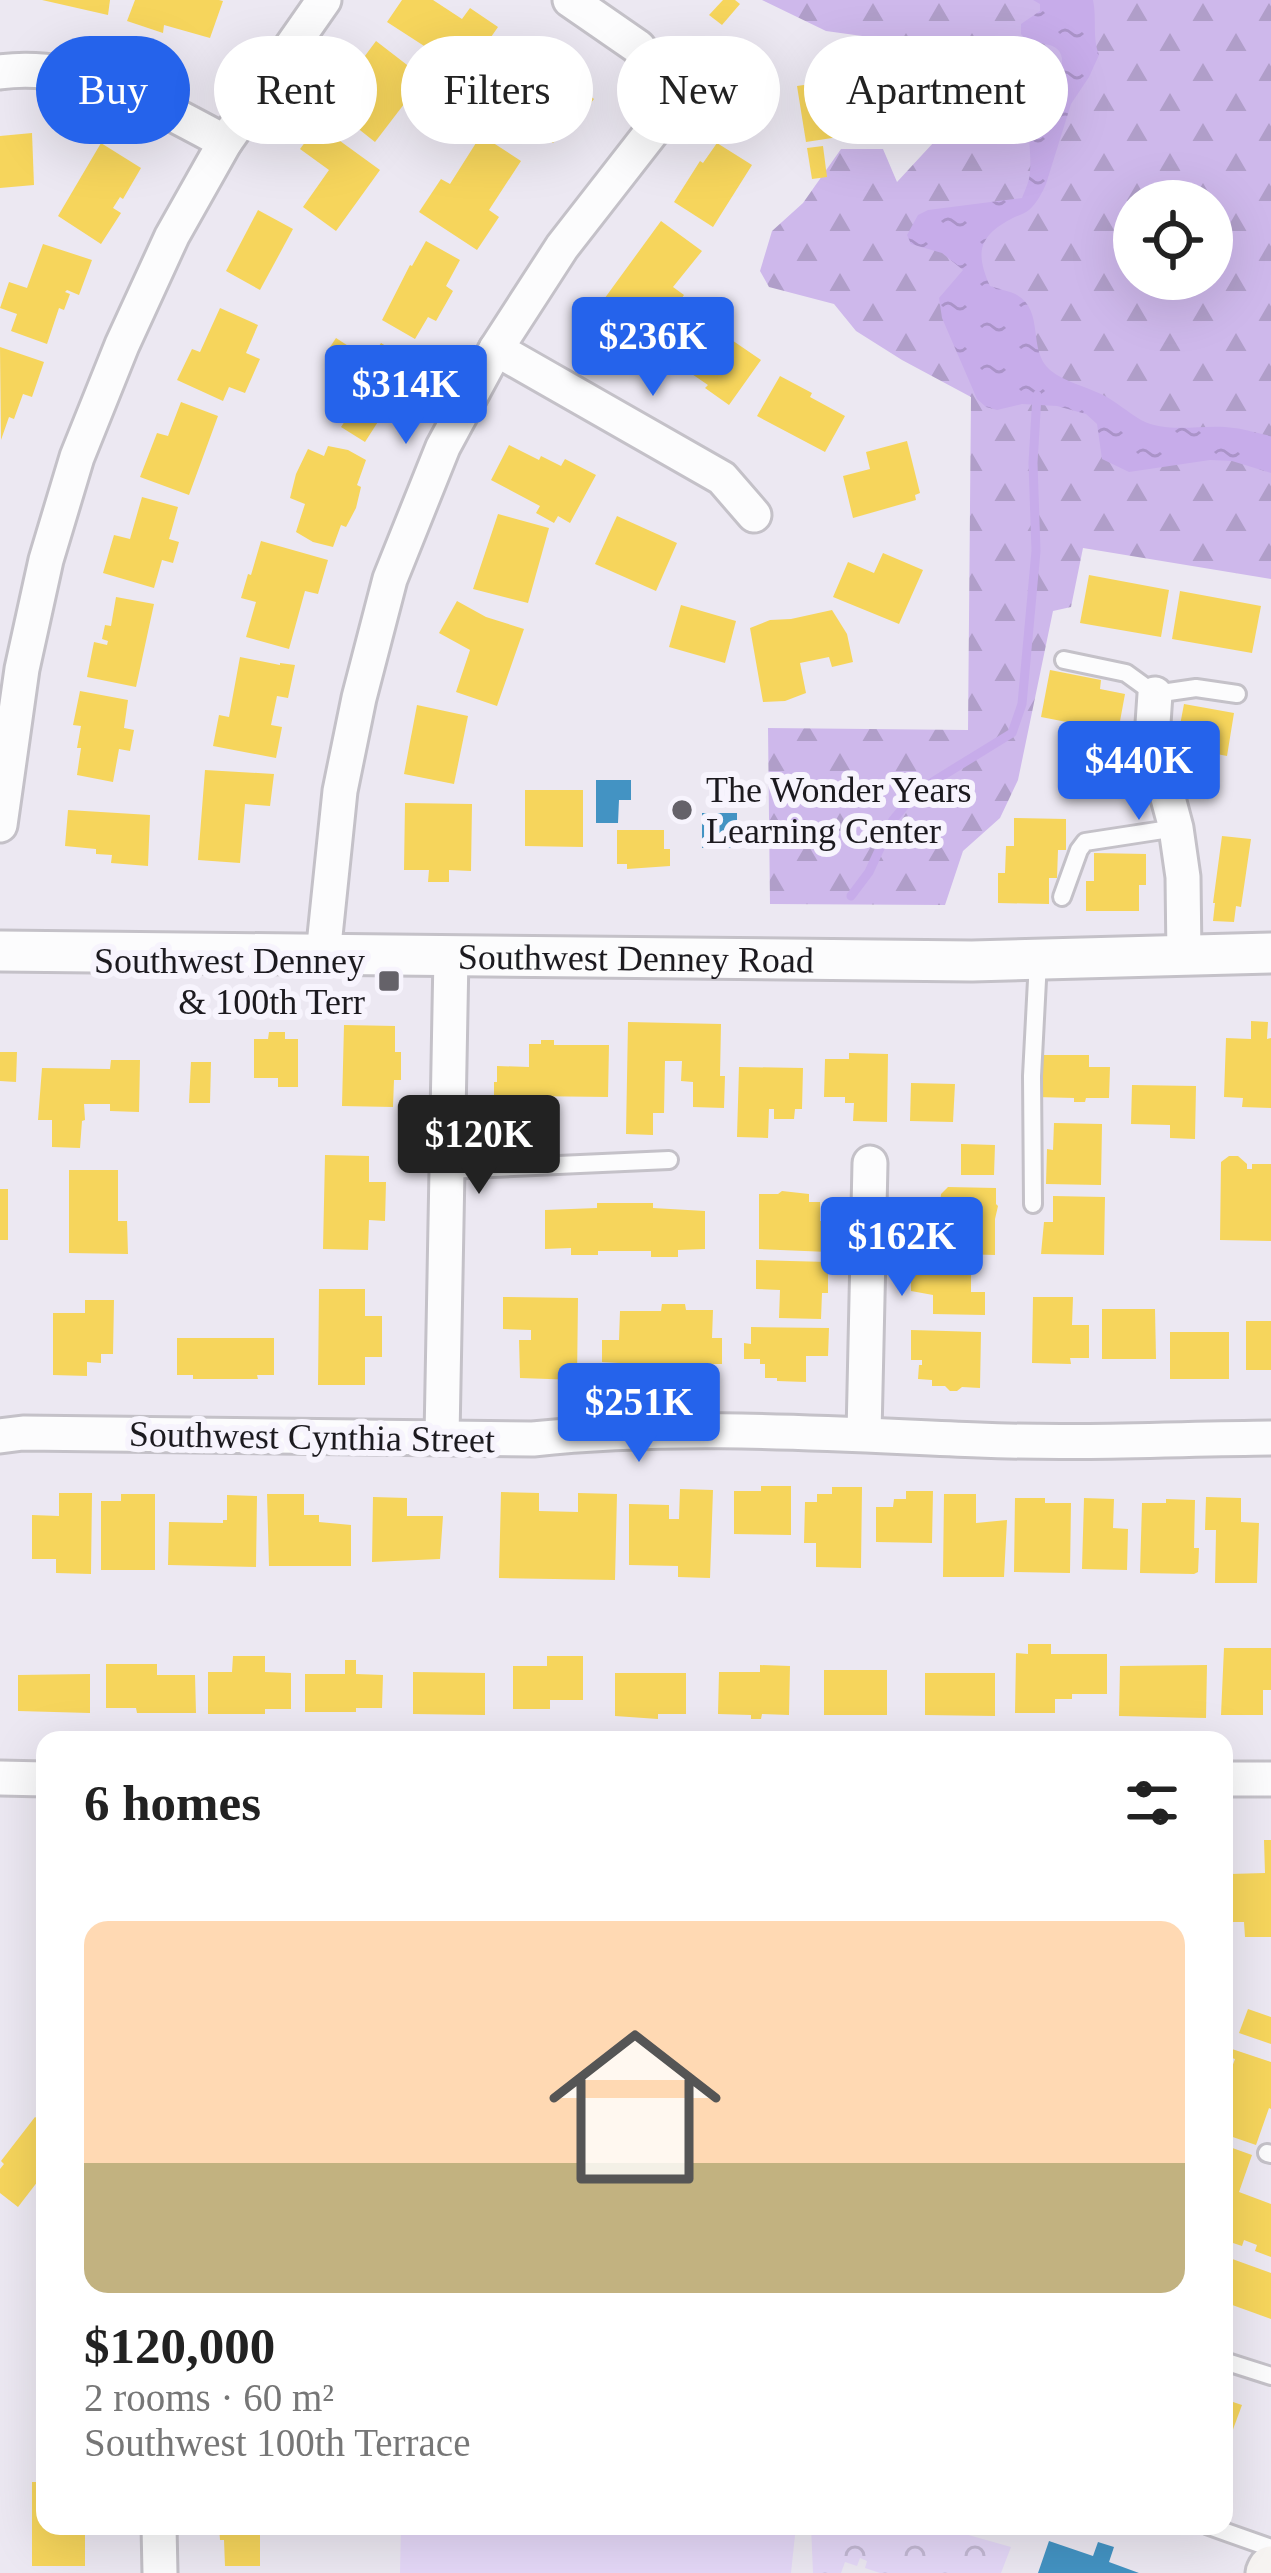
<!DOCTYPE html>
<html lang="en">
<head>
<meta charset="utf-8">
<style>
  body { margin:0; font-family:Georgia,serif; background:#f6f6f6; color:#222; height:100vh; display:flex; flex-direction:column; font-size:45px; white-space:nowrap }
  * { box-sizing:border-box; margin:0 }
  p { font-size:39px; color:#767676 }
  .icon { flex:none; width:66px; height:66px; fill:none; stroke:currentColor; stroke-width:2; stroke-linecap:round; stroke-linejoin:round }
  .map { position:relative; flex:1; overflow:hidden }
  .side { position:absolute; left:36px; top:1731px; width:1197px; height:804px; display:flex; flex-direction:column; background:#fff; border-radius:24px; box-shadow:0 12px 48px #0002 }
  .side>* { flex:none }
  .top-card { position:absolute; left:36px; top:36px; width:1200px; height:108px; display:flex; gap:24px }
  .tools { position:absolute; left:1113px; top:180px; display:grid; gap:24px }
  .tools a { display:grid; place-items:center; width:120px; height:120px; border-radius:50%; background:#fff; box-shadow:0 12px 48px #0002; font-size:60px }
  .price { position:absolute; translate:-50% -102px; padding:0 27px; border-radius:12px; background:#2563eb; color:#fff; font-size:39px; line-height:78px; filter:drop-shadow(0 3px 6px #0008) }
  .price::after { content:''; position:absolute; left:50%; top:72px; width:36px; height:27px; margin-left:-18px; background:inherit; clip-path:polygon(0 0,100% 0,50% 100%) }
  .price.on { background:#222; color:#fff }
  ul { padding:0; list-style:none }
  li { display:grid; align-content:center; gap:24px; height:636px; padding:0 48px }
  li span { display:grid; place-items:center; height:372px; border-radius:24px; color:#555 }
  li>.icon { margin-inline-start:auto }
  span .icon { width:216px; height:216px; fill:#fffc; stroke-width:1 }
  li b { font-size:51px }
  h2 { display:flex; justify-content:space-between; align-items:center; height:144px; padding:0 48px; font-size:51px }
  .chip { padding:0 42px; border-radius:54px; background:#fff; box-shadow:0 12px 48px #0002; font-size:42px; line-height:108px }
  .chip.on { background:#2563eb; color:#fff }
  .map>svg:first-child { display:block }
  .forest { fill:url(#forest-firs); fill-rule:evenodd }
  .park { fill:url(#park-crowns) }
  .pitch { fill:#e5d8f8 }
  .water { fill:url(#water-ripples) }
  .homes { fill:#f6d55c }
  .schools { fill:#4393c3 }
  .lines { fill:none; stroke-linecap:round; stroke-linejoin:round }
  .stream { stroke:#c7acea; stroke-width:9 }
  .service-casing { stroke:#c4c1c8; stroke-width:22 }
  .minor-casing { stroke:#c4c1c8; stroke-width:39 }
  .tertiary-casing { stroke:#c4c1c8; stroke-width:45 }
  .secondary-casing { stroke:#c4c1c8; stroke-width:51 }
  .service { stroke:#fcfcfd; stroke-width:16 }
  .minor { stroke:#fcfcfd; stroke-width:33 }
  .tertiary { stroke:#fcfcfd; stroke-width:39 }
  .secondary { stroke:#f6f3f1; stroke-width:45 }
  .poi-dot { fill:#656269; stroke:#f7f4fd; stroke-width:4.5 }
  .labels { text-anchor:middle; stroke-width:12; stroke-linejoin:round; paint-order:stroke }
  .poi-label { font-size:36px; fill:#1c1a1f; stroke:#f7f4fd; text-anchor:start }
  .street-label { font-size:36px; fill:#1c1a1f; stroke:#f7f4fd }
</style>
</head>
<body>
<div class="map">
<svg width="1271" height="2573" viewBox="0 0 1271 2573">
  <defs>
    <pattern id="forest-firs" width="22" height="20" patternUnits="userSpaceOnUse" patternTransform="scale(3)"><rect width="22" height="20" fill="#ceb8eb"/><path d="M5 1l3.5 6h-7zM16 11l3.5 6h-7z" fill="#b09ec9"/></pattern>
    <pattern id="park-crowns" width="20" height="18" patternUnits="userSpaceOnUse" patternTransform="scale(3)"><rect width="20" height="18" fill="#e5d8f8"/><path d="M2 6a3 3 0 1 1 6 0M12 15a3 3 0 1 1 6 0" fill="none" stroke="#c4b9d4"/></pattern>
    <pattern id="water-ripples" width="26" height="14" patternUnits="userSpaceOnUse" patternTransform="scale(3)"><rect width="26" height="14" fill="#c7acea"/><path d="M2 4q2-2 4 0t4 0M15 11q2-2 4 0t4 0" fill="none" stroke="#aa93c8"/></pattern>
  </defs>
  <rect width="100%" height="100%" fill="#ece8f2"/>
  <path class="forest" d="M 762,0 L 1271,0 L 1271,579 L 1083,548 L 1071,607 L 1053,611 L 1018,780 L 1000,818 L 963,851 L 945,905 L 770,904 L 768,728 L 968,730 L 971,397 L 902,360 L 856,331 L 834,304 L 769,287 L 760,271 L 772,231 L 803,203 L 841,149 L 883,149 L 897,182 L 971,102 L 920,44 L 826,31 ZM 1134,201 L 1212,201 L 1212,279 L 1134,279 Z"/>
  <polygon class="park" points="811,2526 960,2526 965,2534 1011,2547 1001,2573 880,2573 865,2568 867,2561 860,2558 857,2566 845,2562 841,2573 813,2573"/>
  <polygon class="pitch" points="401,2526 796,2526 791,2573 400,2573"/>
  <path class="water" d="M 1033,0 L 1093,0 C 1097,18 1092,38 1099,55 L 1089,77 L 1071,104 L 1046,184 C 1042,193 1037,203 1029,210 C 1024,214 1016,216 1011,219 C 977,237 976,254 990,286 C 998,289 1010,291 1017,295 C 1045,311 1027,350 1050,370 C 1065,382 1084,386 1101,394 C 1116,401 1127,412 1141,420 C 1170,435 1204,423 1234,428 C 1246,429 1259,434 1271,436 L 1271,473 L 1232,461 L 1210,460 L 1129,472 L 1102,459 L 1097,424 L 1086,414 L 1057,406 L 1022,404 L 997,410 L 986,407 L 977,399 L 942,318 L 939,298 L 963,270 L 942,253 L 911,244 L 907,235 L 918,215 L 928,210 L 1022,198 C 1025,190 1030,180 1030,171 C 1032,152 1025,132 1034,114 C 1041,99 1068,72 1061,55 C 1057,42 1039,44 1028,42 L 1021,34 L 1021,24 L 1040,11 L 1040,4 Z"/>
  <g class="homes">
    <polygon points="42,0 110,0 108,15"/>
    <polygon points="135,0 219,0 223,1 210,38 164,25 163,33 127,21"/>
    <polygon points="402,0 433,0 462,19 470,8 498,27 466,73 387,22"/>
    <polygon points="723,0 735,0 740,4 722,25 709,15"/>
    <polygon points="376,41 424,78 375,142 346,119 374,83 356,68"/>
    <polygon points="561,73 594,99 569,130 566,128 553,143 516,113 528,98 536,104"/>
    <polygon points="837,80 845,136 806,142 797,86"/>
    <polygon points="318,125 380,170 336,231 303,207 329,170 300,149"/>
    <polygon points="32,133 34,185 0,188 0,136"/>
    <polygon points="481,135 521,161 489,210 499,217 477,250 419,212 441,179 450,184"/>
    <polygon points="101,143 141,168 123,199 120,197 113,208 121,213 101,244 58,216"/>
    <polygon points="717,143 752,165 713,227 674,202 700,161 703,163"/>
    <polygon points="823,146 827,177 812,179 807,148"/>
    <polygon points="258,210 293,229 260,290 226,271"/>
    <polygon points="661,221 702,251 673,287 684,295 640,355 591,317"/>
    <polygon points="426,241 460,260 446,286 453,291 436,321 428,317 415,339 382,320 410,265 412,266"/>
    <polygon points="43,244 92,260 79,295 67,290 65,292 70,294 64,310 59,308 47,344 11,331 17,314 0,308 9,282 27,288"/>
    <polygon points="702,301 731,323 723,334 761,360 729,405 705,388 708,385 664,355"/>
    <polygon points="220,308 258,325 246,353 260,359 245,393 229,387 223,401 177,380 192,349 200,352"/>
    <polygon points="336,338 370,360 381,343 415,364 365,442 341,427 345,421 337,416 362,377 326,353"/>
    <polygon points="0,347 44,362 32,397 23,394 14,419 9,417 1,440"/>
    <polygon points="780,376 812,393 810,397 845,416 825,452 757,416"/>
    <polygon points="181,402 218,416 189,495 140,477 157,433 168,436"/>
    <polygon points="907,441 920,493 915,495 916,500 853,518 843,476 870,469 866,452"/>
    <polygon points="509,445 539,460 541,456 561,466 565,459 596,475 570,523 558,516 554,523 536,513 540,506 491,480"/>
    <polygon points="328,446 348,450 366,460 357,485 361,487 356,508 346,527 341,525 333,547 313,542 296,532 305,504 290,498 296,474 308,449 324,456"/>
    <polygon points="142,497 178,507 169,539 179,542 173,563 162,560 154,588 103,573 114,535 130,539"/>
    <polygon points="498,514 549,528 528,603 473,589"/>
    <polygon points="617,516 677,543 656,591 595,564"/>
    <polygon points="261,541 328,560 318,594 305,591 289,649 246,637 256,602 241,598 248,574 251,575"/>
    <polygon points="883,553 923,570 899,624 833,597 848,562 874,573"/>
    <polygon points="1089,575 1169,590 1161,637 1080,623"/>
    <polygon points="1180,591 1261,606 1252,653 1172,639"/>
    <polygon points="116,597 154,604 136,687 87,677 94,642 107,645 108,641 102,639 105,625 111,626"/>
    <polygon points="457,601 486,617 524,629 497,706 456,692 470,650 439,633"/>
    <polygon points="681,605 736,621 725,663 669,647"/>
    <polygon points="832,610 847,634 853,662 832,667 829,657 800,663 806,693 785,701 763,702 750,628 770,620 791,619"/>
    <polygon points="240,657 280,665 280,663 295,665 288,698 277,696 271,725 282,727 276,758 213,746 219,715 229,717"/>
    <polygon points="1050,670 1101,680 1100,689 1125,694 1118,732 1041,717"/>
    <polygon points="80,691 128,700 124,728 134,730 130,751 119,749 113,782 77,775 81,748 77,748 81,726 73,725"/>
    <polygon points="1184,704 1234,713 1227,756 1201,751 1200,757 1175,752"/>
    <polygon points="417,705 468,716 454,784 404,774"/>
    <polygon points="205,770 274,774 270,806 245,804 240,863 198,860"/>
    <polygon points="525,790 583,790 583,847 525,846"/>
    <polygon points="405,803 472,804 471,871 449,870 449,882 428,882 429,870 404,870"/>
    <polygon points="68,810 150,815 148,866 111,863 112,855 96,854 96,849 65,846"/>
    <polygon points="1014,818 1066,819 1066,850 1058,850 1057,878 1049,878 1049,904 998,903 998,873 1005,873 1006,846 1014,846"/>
    <polygon points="617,830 664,830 664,849 670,849 670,866 627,869 627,864 617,864"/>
    <polygon points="1222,836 1251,839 1241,907 1236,906 1234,922 1213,921 1215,903 1213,903"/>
    <polygon points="1094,853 1146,854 1146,885 1139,885 1139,911 1086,911 1086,881 1094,881"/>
    <polygon points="1251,1021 1268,1022 1267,1039 1271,1038 1271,1108 1242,1107 1243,1098 1224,1097 1226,1038 1251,1039"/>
    <polygon points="628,1022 721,1024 720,1076 725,1076 724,1108 693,1107 693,1082 681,1081 682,1061 665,1061 664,1113 653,1113 653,1135 626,1134"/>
    <polygon points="344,1025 395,1026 395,1052 401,1052 401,1080 394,1080 393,1107 342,1106"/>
    <polygon points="269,1032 285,1032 285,1039 298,1039 298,1087 278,1087 278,1078 254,1078 254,1039 268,1039"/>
    <polygon points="541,1040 554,1040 554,1045 609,1045 608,1097 527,1096 526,1118 496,1118 497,1095 494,1095 494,1082 497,1082 497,1066 529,1067 529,1044 541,1044"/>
    <polygon points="0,1052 17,1052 16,1082 0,1081"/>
    <polygon points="849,1053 888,1054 887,1122 853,1121 854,1103 845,1103 845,1097 824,1097 825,1059 849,1059"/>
    <polygon points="1037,1055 1089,1055 1089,1067 1110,1067 1109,1098 1086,1098 1085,1102 1074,1102 1074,1098 1036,1097"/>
    <polygon points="111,1060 140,1060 139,1112 110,1111 110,1104 84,1104 85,1120 82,1121 80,1148 52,1147 52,1120 38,1120 42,1068 110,1069"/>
    <polygon points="191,1062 211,1062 210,1103 189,1103"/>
    <polygon points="739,1067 803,1068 802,1109 795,1109 794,1119 774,1119 774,1109 769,1109 768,1138 737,1137"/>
    <polygon points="911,1083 955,1084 953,1122 910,1121"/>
    <polygon points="1132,1085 1196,1086 1195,1139 1170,1138 1170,1125 1131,1124"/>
    <polygon points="1054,1123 1102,1124 1101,1185 1046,1184 1047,1149 1053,1150"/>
    <polygon points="961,1144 995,1145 994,1175 961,1175"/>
    <polygon points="325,1155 369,1156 369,1182 386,1182 385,1221 369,1220 368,1250 323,1249"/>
    <polygon points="1229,1156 1238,1156 1247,1164 1247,1169 1252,1169 1252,1164 1271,1164 1271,1241 1220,1240 1221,1162"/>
    <polygon points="69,1170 118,1170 118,1221 127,1221 128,1254 69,1253"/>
    <polygon points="948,1187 996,1188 996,1204 998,1206 995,1219 995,1255 919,1253 919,1221 949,1222 947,1210 940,1204 941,1194"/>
    <rect x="0" y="1189" width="8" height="51"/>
    <polygon points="782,1191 809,1194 809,1202 820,1202 820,1221 829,1221 829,1252 759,1249 759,1194 778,1194"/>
    <polygon points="1053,1196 1105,1197 1104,1255 1041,1254 1044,1222 1053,1222"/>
    <polygon points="597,1203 653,1203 653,1208 705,1211 705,1249 678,1250 678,1257 651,1257 651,1251 598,1251 598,1255 571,1255 571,1248 545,1249 545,1210 597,1208"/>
    <polygon points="756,1260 828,1262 828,1293 822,1293 821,1319 779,1318 780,1290 756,1289"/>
    <polygon points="911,1263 971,1264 971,1292 985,1292 985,1315 933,1314 933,1295 911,1291"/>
    <polygon points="319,1289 365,1289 365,1316 382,1316 382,1357 365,1357 365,1385 318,1385"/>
    <polygon points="503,1297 578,1298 577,1380 520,1378 519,1340 531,1340 531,1330 503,1329"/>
    <polygon points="1033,1297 1073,1297 1072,1325 1089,1325 1089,1358 1070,1358 1071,1364 1032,1363"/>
    <polygon points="85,1300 114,1300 113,1354 101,1354 101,1363 87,1362 87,1376 53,1375 53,1313 85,1313"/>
    <polygon points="662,1304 685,1304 686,1310 713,1310 712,1338 722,1338 722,1364 705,1364 705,1372 683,1374 619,1371 619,1363 602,1362 602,1340 619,1340 620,1311 661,1311"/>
    <polygon points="1102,1309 1155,1309 1156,1359 1102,1359"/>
    <rect x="1246" y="1321" width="25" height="49"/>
    <polygon points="751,1327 829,1328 828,1356 806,1356 806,1382 777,1381 777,1378 765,1378 765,1364 760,1364 760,1359 744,1359 744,1343 751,1344"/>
    <polygon points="911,1330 981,1332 980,1388 962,1387 957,1391 950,1391 945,1386 932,1386 932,1380 918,1379 919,1365 922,1365 922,1360 911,1360"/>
    <rect x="1170" y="1332" width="59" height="47"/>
    <polygon points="177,1338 274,1338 274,1375 257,1375 258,1379 193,1379 193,1375 177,1375"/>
    <polygon points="761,1486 791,1486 791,1535 734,1534 734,1491 761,1491"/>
    <polygon points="832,1487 862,1487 861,1568 816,1567 816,1543 804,1543 805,1502 817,1502 817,1494 832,1494"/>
    <polygon points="680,1489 713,1490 710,1578 678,1577 678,1566 629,1565 629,1504 669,1505 669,1519 679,1519"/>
    <polygon points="906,1491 933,1491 932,1543 876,1542 876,1507 893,1507 894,1499 906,1499"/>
    <polygon points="501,1492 539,1493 539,1511 578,1512 578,1493 617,1494 615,1580 499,1578"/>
    <polygon points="59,1493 92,1493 91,1574 56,1573 56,1559 32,1559 32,1515 59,1516"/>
    <polygon points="121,1494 155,1494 155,1570 101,1570 101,1501 121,1501"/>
    <polygon points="267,1494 304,1494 304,1515 319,1515 319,1522 351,1525 351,1566 269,1566"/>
    <polygon points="944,1494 976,1494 976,1523 1007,1520 1004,1577 943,1577"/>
    <polygon points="227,1495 257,1496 256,1567 168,1565 169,1522 223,1523 223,1520 227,1520"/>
    <polygon points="373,1497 407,1498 407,1516 443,1516 440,1559 372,1562"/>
    <polygon points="1206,1497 1241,1498 1241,1522 1259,1523 1257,1583 1215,1583 1216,1530 1205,1530"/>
    <polygon points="1015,1498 1045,1498 1045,1503 1071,1503 1070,1573 1014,1572"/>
    <polygon points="1084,1498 1114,1499 1113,1528 1128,1529 1127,1570 1082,1569"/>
    <polygon points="1166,1499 1195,1500 1194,1548 1199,1548 1198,1572 1194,1574 1140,1573 1142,1503 1166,1503"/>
    <polygon points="1028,1644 1051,1644 1051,1654 1107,1654 1107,1694 1072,1694 1072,1699 1055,1699 1055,1713 1015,1713 1016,1653 1028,1654"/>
    <polygon points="1224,1648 1271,1648 1271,1690 1263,1690 1263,1715 1221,1715"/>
    <polygon points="233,1656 265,1656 265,1672 291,1673 291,1709 265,1709 265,1714 208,1714 208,1672 232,1672"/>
    <polygon points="547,1656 583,1656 583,1700 550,1700 550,1709 513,1709 513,1666 547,1666"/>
    <polygon points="345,1660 356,1660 356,1674 383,1675 382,1708 356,1708 356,1712 305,1712 305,1674 345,1674"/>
    <polygon points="106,1664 157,1664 157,1675 195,1675 196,1713 137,1713 136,1708 106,1708"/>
    <polygon points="760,1665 790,1666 789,1715 762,1714 761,1719 751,1719 751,1715 718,1714 719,1672 760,1672"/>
    <polygon points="1207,1665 1206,1718 1119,1716 1120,1666"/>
    <rect x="824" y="1670" width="63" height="45"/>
    <polygon points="413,1672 485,1673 485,1715 413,1714"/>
    <polygon points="615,1673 686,1673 686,1714 658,1714 658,1719 615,1716"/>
    <polygon points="925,1673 995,1673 995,1716 925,1715"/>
    <polygon points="90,1674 90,1713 18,1711 18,1675"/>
    <polygon points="1264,1840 1271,1840 1271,1937 1245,1937 1244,1922 1232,1922 1230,1874 1265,1873"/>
    <polygon points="1248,2009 1271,2017 1271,2044 1239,2033"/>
    <polygon points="1232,2049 1271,2062 1271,2109 1269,2108 1256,2145 1224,2134 1224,2089 1235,2059 1229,2057"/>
    <polygon points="35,2117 45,2124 45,2172 18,2207 0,2193 0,2169 4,2164 1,2161"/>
    <polygon points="1224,2145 1252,2155 1239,2192 1271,2204 1271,2257 1255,2251 1257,2245 1244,2240 1242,2246 1224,2240"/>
    <polygon points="1224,2256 1271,2273 1271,2319 1224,2302"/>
    <polygon points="1224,2399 1242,2405 1228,2443 1224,2442"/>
    <polygon points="32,2482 45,2482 45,2526 85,2526 85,2566 32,2566"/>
    <polygon points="219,2526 260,2526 260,2566 225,2566 224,2540 220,2540"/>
  </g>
  <g class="schools">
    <polygon points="596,780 631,780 631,800 619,800 618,823 596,823"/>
    <rect x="702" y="813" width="35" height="35"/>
    <polygon points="1049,2541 1093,2556 1098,2542 1114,2547 1109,2562 1139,2573 1038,2573"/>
  </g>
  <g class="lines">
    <polyline class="stream" points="851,896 869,872 893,820 911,798 934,781 1012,733 1022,704 1036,551 1033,463 1037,395"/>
    <g class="service-casing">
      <g id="service">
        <polyline points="1064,660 1126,673 1155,694 1196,688 1237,694"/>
        <polyline points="1062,897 1079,850 1085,842 1176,828"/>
        <polyline points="446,1170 669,1160"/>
        <polyline points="1033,1204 1032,1076 1038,961"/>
        <polyline points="1267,2153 1271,2154"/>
        <polyline points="1224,2361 1271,2376"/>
        <polyline points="1209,2526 1271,2548"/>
      </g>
    </g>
    <g class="minor-casing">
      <g id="minor">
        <path d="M 0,72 C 81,61 156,105 225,142"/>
        <polyline points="496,349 722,478 754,515"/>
        <polyline points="1155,694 1152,738 1176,828 1183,877 1184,957"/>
        <polyline points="0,825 22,669 46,560 77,457 122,345 172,236 225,142 324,0"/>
        <polyline points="323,955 340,791 359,698 390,579 443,447 496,349 562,247 657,125 660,82 653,67 638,47 570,0"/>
        <polyline points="864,1434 870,1163"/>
        <path d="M 0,1436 L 23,1433 L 533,1439 C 682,1423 830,1434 979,1440 C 1076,1444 1174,1439 1271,1438"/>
        <polyline points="442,1437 451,956"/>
        <polyline points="0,1778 45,1779"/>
        <polyline points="1224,1779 1271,1779"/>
        <polyline points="159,2526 160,2573"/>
      </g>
    </g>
    <g class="tertiary-casing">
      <g id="tertiary">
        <path id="s1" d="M 0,951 L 972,961 L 1271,953"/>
      </g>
    </g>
    <g class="secondary-casing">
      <polyline id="secondary" points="1269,2573 1271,2569"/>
    </g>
    <use href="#service" class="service"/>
    <use href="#minor" class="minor"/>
    <use href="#tertiary" class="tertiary"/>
    <use href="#secondary" class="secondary"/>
  </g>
  <g class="poi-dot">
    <circle cx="682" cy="810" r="12"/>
    <rect x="377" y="969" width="24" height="24" rx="6"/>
  </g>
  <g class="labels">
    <g class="poi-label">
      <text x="706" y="802">The Wonder Years<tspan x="706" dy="41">Learning Center</tspan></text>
      <text x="365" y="973" text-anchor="end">Southwest Denney<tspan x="365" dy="41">&amp; 100th Terr</tspan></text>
    </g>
    <g class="street-label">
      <text dy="13" stroke="none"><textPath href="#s1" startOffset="636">Southwest Denney Road</textPath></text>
      <text transform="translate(312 1436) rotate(1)" y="13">Southwest Cynthia Street</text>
    </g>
  </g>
</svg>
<div class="tools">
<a><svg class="icon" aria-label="locate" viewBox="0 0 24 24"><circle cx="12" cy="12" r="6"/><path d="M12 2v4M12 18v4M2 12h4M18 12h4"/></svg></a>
</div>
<b class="price" style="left:653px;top:399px">$236K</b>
<b class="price" style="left:406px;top:447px">$314K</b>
<b class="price" style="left:1139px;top:823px">$440K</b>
<b class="price on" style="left:479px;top:1197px">$120K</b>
<b class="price" style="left:902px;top:1299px">$162K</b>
<b class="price" style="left:639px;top:1465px">$251K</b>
<div class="top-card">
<a class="chip on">Buy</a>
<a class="chip">Rent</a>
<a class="chip">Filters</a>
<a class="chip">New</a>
<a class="chip">Apartment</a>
</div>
<section class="side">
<h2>6 homes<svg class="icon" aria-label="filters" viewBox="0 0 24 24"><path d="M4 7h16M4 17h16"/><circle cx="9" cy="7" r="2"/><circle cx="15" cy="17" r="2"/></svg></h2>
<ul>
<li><span style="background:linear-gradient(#ffd9b3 65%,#c2b280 0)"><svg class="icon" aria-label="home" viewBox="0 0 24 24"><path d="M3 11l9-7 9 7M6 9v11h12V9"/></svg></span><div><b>$120,000</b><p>2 rooms · 60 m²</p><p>Southwest 100th Terrace</p></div></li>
</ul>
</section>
</div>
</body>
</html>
